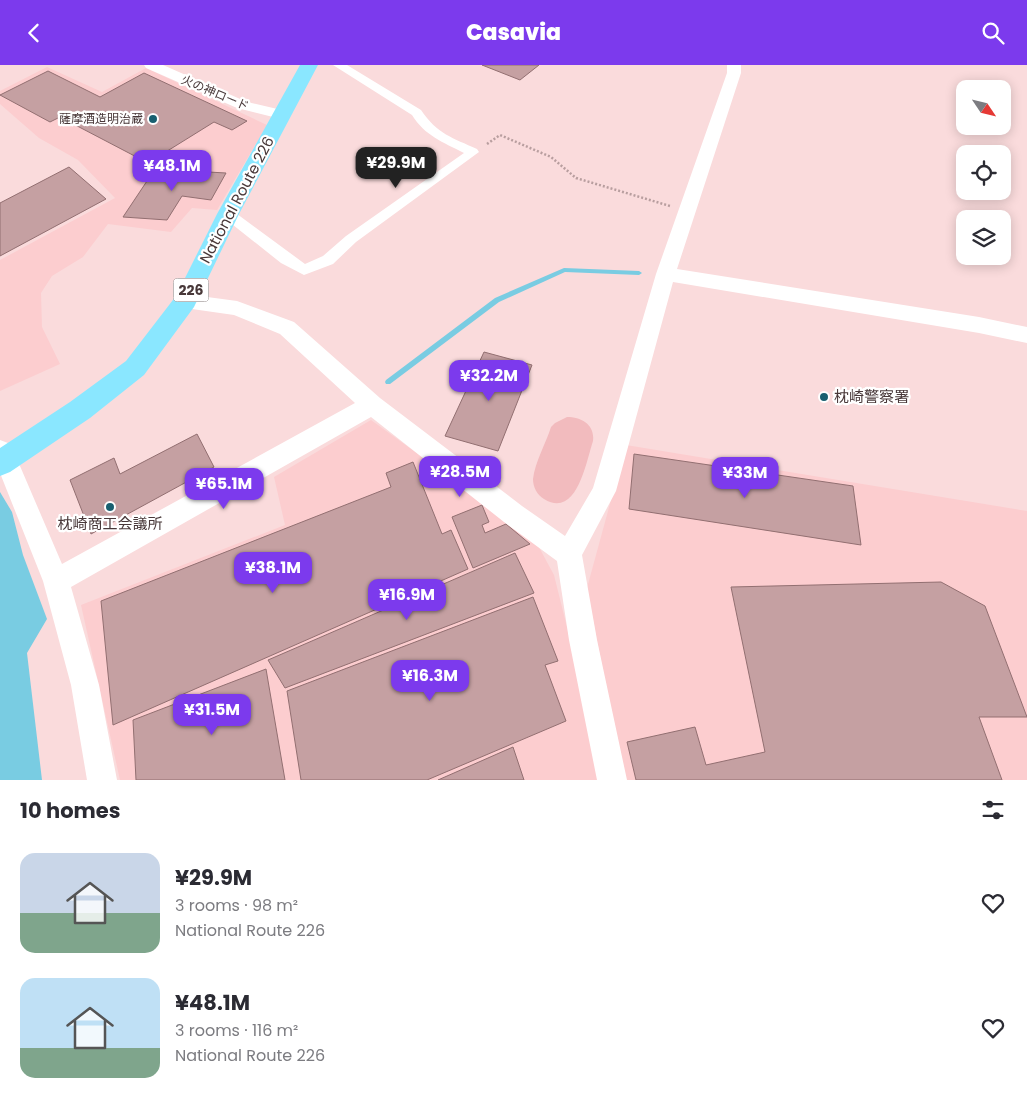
<!DOCTYPE html>
<html lang="en">
<head>
<meta charset="utf-8">
<style>
  body { margin:0; font-family:Poppins,"Noto Sans JP",sans-serif; background:#f2f2f3; color:#2b2b33; height:100vh; display:flex; flex-direction:column; font-size:19px; white-space:nowrap }
  * { box-sizing:border-box; margin:0 }
  p { font-size:16px; color:#7c7c81 }
  .icon { flex:none; width:28px; height:28px; fill:none; stroke:currentColor; stroke-width:2; stroke-linecap:round; stroke-linejoin:round }
  .map { position:relative; height:715px; overflow:hidden }
  .details { display:flex; flex-direction:column; background:#fff; flex:1 }
  .details>* { flex:none }
  .needle { width:32px; rotate:125deg }
  .controls { position:absolute; left:956px; top:15px; display:grid; gap:10px }
  .controls a { display:grid; place-items:center; width:55px; height:55px; border-radius:10px; background:#fff; box-shadow:0 2px 12px #0003; font-size:25px }
  .price { position:absolute; translate:-50% -42px; padding:0 11px; border-radius:10px; background:#7c3aed; color:#fff; font-size:16px; line-height:32px; filter:drop-shadow(0 1px 2px #0008) }
  .price::after { content:''; position:absolute; left:50%; top:30px; width:15px; height:11px; margin-left:-8px; background:inherit; clip-path:polygon(0 0,100% 0,50% 100%) }
  .price.active { background:#222; color:#fff }
  ul { padding:0; list-style:none }
  li { display:flex; align-items:center; gap:15px; height:125px; padding:0 20px }
  li span { display:grid; place-items:center; flex:none; width:140px; height:100px; border-radius:15px; color:#555 }
  li>.icon { margin-inline-start:auto }
  span .icon { width:60px; height:60px; fill:#fffc; stroke-width:1 }
  li b { font-size:21px }
  h2 { display:flex; justify-content:space-between; align-items:center; height:60px; padding:0 20px; font-size:21px }
  header { display:flex; justify-content:space-between; align-items:center; height:65px; padding:0 20px; background:#7c3aed; color:#fff; font-size:22px; font-weight:800 }
  .map>svg:first-child { display:block }
  .built { fill:#fccdcf }
  .green { fill:#f2bbbe }
  .water { fill:#79cce2 }
  .lines { fill:none; stroke-linecap:round; stroke-linejoin:round }
  .stream { fill:#79cce2; fill-rule:evenodd }
  .building { fill:#c5a0a2; stroke:#926f71 }
  .path { stroke:#b89e9f; stroke-width:2.5; stroke-dasharray:2 2; stroke-linecap:butt }
  .minor { fill:#fff; fill-rule:evenodd }
  .tertiary { fill:#fff; fill-rule:evenodd }
  .trunk { fill:#8ae7ff; fill-rule:evenodd }
  .poi-dot { fill:#185f70; stroke:#fff; stroke-width:2 }
  .labels { text-anchor:middle; stroke-width:4.5; stroke-linejoin:round; paint-order:stroke }
  .far-street-label { font-size:12px; fill:#483839; stroke:#fff }
  .far-poi-label { font-size:12px; fill:#483839; stroke:#fff; text-anchor:end }
  .shield { fill:#fff; stroke:#7f7474; stroke-width:1 }
  .shield-label { font-size:14px; font-weight:bold; fill:#483839 }
  .street-label { font-size:15px; fill:#483839; stroke:#fff }
  .poi-label { font-size:15px; fill:#483839; stroke:#fff; text-anchor:start }
</style>
</head>
<body>
<header><svg class="icon" aria-label="back" viewBox="0 0 24 24"><path d="M15 5l-7 7 7 7"/></svg>Casavia<svg class="icon" aria-label="search" viewBox="0 0 24 24"><circle cx="10" cy="10" r="6"/><path d="M15 15l6 6"/></svg></header>
<div class="map">
<svg width="1027" height="715" viewBox="0 0 1027 715">
  <rect width="100%" height="100%" fill="#fadbdc"/>
  <g class="built">
    <polygon points="47,2 102,27 146,3 267,60 217,145 192,143 171,167 108,159 83,192 52,211 41,228 42,262 60,299 0,326 0,195 115,133 78,95 39,73 0,39 0,26"/>
    <polygon points="371,355 534,473 554,510 591,659 602,715 120,715 81,540 285,460 274,412"/>
    <polygon points="626,380 1027,446 1027,715 624,715 587,523"/>
  </g>
  <path class="green" d="M 567,352 C 582,352 595,360 593,376 C 586,397 577,454 544,434 C 537,430 533,422 533,414 C 535,397 546,378 551,362 L 555,358 Z"/>
  <polygon class="water" points="0,427 12,447 23,490 47,554 27,588 42,715 0,715"/>
  <g class="lines">
    <polygon class="stream" points="564,203 639,206 642,208 639,210 565,207 499,237 390,319 386,319 385,317 386,315 495,233"/>
  </g>
  <g class="building">
    <polygon points="482,0 539,0 520,15"/>
    <polygon points="48,6 100,32 144,8 247,56 232,65 214,57 148,98 60,52 50,57 0,30"/>
    <polygon points="69,102 106,134 0,191 0,138"/>
    <polygon points="155,104 226,108 211,135 182,131 167,155 123,152"/>
    <polygon points="484,287 532,300 498,386 445,371"/>
    <polygon points="197,369 214,402 91,469 70,415 114,393 120,409"/>
    <polygon points="634,389 853,421 861,480 629,444"/>
    <polygon points="413,397 442,469 451,465 468,504 113,660 101,536 391,422 386,408"/>
    <polygon points="482,440 489,457 482,460 485,468 506,459 530,479 473,503 452,452"/>
    <polygon points="515,488 534,528 285,623 268,595"/>
    <polygon points="941,517 985,541 1027,652 979,652 1002,715 636,715 627,677 695,662 706,700 765,687 731,522"/>
    <polygon points="533,532 558,596 545,600 566,656 427,715 301,715 287,626"/>
    <polygon points="266,604 285,715 136,715 133,655"/>
    <polygon points="513,682 524,715 438,715"/>
  </g>
  <g class="lines">
    <polyline class="path" points="487,79 500,70 551,92 576,113 670,141"/>
    <path class="minor" d="M 333,0 L 347,0 L 421,45 C 437,69 453,73 477,84 L 479,87 L 356,177 L 333,199 L 304,210 L 281,198 L 223,152 L 221,149 L 223,146 L 233,146 L 305,199 L 323,191 L 346,171 L 464,88 C 443,77 425,71 412,50 Z"/>
    <g class="tertiary">
      <polygon points="144,0 163,0 247,37 286,46 289,49 286,52 281,54 237,43 146,3"/>
      <polygon points="727,0 741,0 741,8 677,204 979,252 1027,262 1027,278 979,268 673,217 616,426 582,490 597,575 627,715 597,715 569,575 557,496 504,457 371,352 71,522 99,620 117,715 87,715 71,620 43,516 0,408 0,375 8,378 14,387 62,499 355,338 280,269 234,250 185,243 178,241 175,236 178,231 185,229 237,236 294,257 380,333 522,441 565,471 593,423 656,209 727,8"/>
    </g>
    <polygon class="trunk" points="300,0 318,0 239,149 194,242 144,310 90,353 10,407 0,411 0,383 70,337 126,296 176,231 217,149"/>
  </g>
  <g class="poi-dot">
    <circle cx="153" cy="54" r="5"/>
    <circle cx="824" cy="332" r="5"/>
    <circle cx="110" cy="442" r="5"/>
  </g>
  <g class="labels">
    <g class="far-street-label">
      <text transform="translate(215 28) rotate(23)" y="4">火の神ロード</text>
    </g>
    <g class="far-poi-label">
      <text x="143" y="58">薩摩酒造明治蔵</text>
    </g>
    <rect class="shield" x="173.5" y="213.5" width="35" height="23" rx="4"/>
    <g class="shield-label">
      <text x="191" y="230">226</text>
    </g>
    <g class="street-label">
      <text transform="translate(237 135) rotate(-62)" y="5">National Route 226</text>
    </g>
    <g class="poi-label">
      <text x="834" y="337">枕崎警察署</text>
      <text x="110" y="464" text-anchor="middle">枕崎商工会議所</text>
    </g>
  </g>
</svg>
<div class="controls">
<a><svg class="needle" viewBox="-14 -14 28 28"><path d="M0-13l5 13h-10z" fill="#e53935"/><path d="M0 13l5-13h-10z" fill="#7c7c81"/></svg></a>
<a><svg class="icon" aria-label="locate" viewBox="0 0 24 24"><circle cx="12" cy="12" r="6"/><path d="M12 2v4M12 18v4M2 12h4M18 12h4"/></svg></a>
<a><svg class="icon" aria-label="layers" viewBox="0 0 24 24"><path d="M12 4l9 5-9 5-9-5zM3 14l9 5 9-5"/></svg></a>
</div>
<b class="price active" style="left:396px;top:124px">¥29.9M</b>
<b class="price" style="left:172px;top:127px">¥48.1M</b>
<b class="price" style="left:489px;top:337px">¥32.2M</b>
<b class="price" style="left:460px;top:433px">¥28.5M</b>
<b class="price" style="left:745px;top:434px">¥33M</b>
<b class="price" style="left:224px;top:445px">¥65.1M</b>
<b class="price" style="left:273px;top:529px">¥38.1M</b>
<b class="price" style="left:407px;top:556px">¥16.9M</b>
<b class="price" style="left:430px;top:637px">¥16.3M</b>
<b class="price" style="left:212px;top:671px">¥31.5M</b>
</div>
<section class="details">
<h2>10 homes<svg class="icon" aria-label="filters" viewBox="0 0 24 24"><path d="M4 7h16M4 17h16"/><circle cx="9" cy="7" r="2"/><circle cx="15" cy="17" r="2"/></svg></h2>
<ul>
<li><span style="background:linear-gradient(#c9d6e8 60%,#7fa58c 0)"><svg class="icon" aria-label="home" viewBox="0 0 24 24"><path d="M3 11l9-7 9 7M6 9v11h12V9"/></svg></span><div><b>¥29.9M</b><p>3 rooms · 98 m²</p><p>National Route 226</p></div><svg class="icon" aria-label="heart" viewBox="0 0 24 24"><path d="M12 20l-8-8c-3-5 5-10 8-4 3-6 11-1 8 4z"/></svg></li>
<li><span style="background:linear-gradient(#bfe0f5 70%,#7fa58c 0)"><svg class="icon" aria-label="home" viewBox="0 0 24 24"><path d="M3 11l9-7 9 7M6 9v11h12V9"/></svg></span><div><b>¥48.1M</b><p>3 rooms · 116 m²</p><p>National Route 226</p></div><svg class="icon" aria-label="heart" viewBox="0 0 24 24"><path d="M12 20l-8-8c-3-5 5-10 8-4 3-6 11-1 8 4z"/></svg></li>
</ul>
</section>
</body>
</html>
